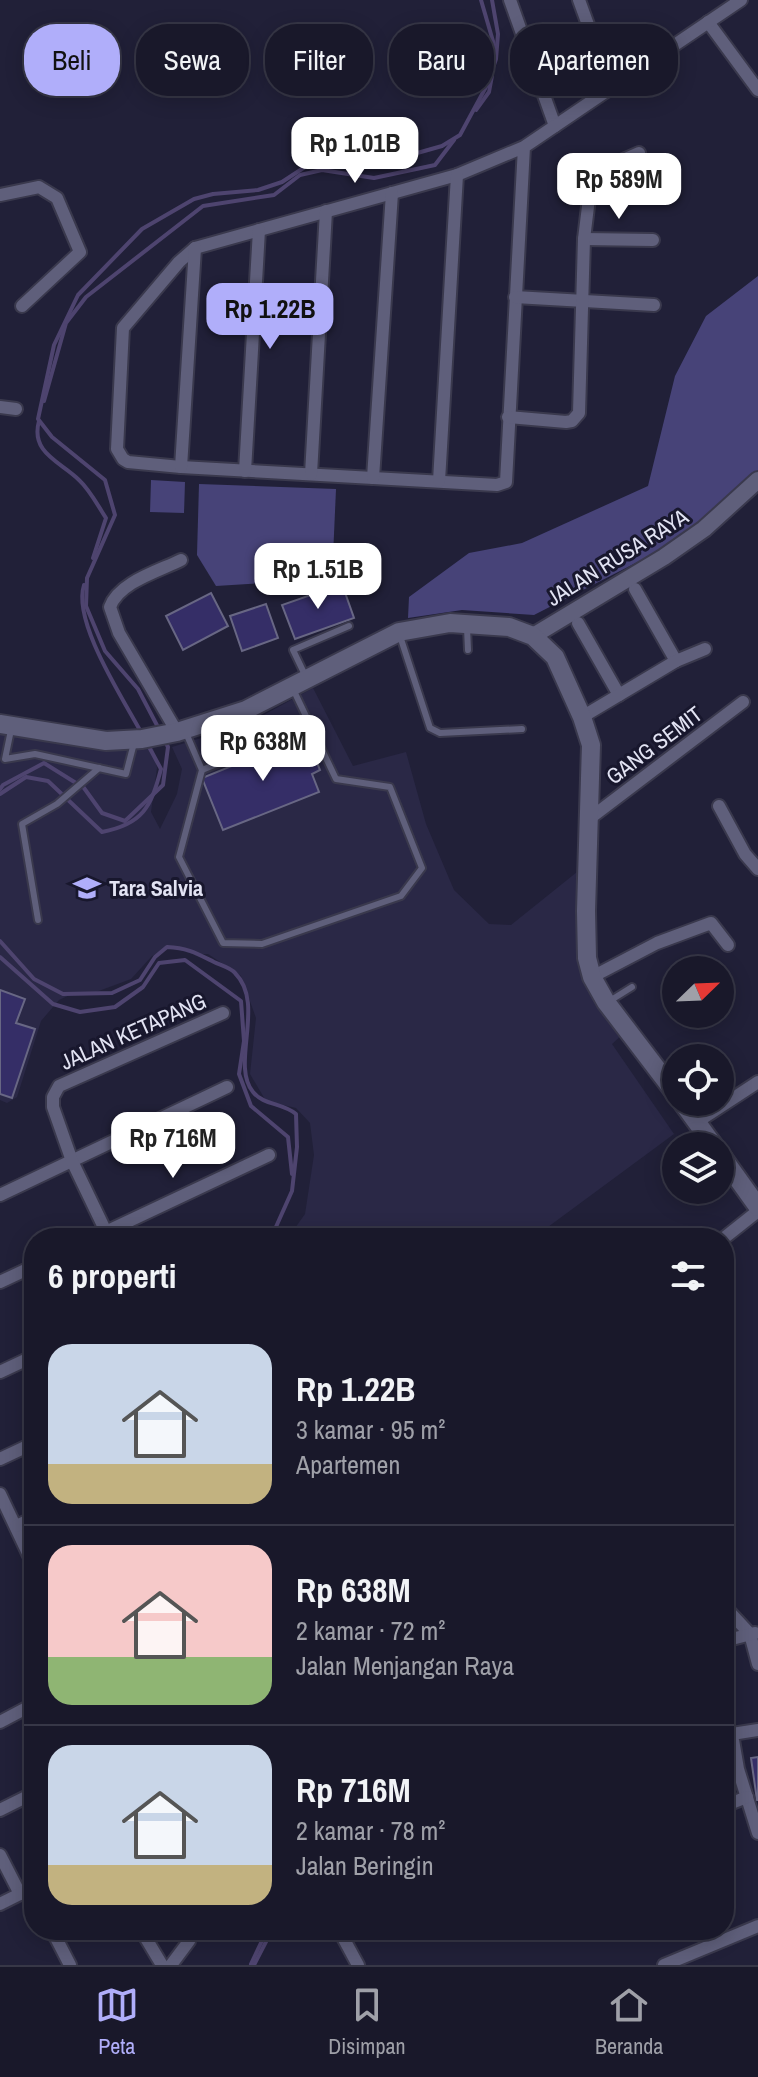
<!DOCTYPE html>
<html lang="id">
<head>
<meta charset="utf-8">
<style>
  body { margin:0; font-family:"Archivo Narrow",sans-serif; background:#222132; color:#f1f3f6; height:100vh; display:flex; flex-direction:column; font-size:30px; white-space:nowrap }
  * { box-sizing:border-box; margin:0 }
  p { font-size:26px; color:#9fa0a8 }
  .icon { flex:none; width:44px; height:44px; fill:none; stroke:currentColor; stroke-width:2; stroke-linecap:round; stroke-linejoin:round }
  .map { position:relative; flex:1; overflow:hidden }
  .panel { position:absolute; left:24px; top:1228px; width:710px; height:712px; display:flex; flex-direction:column; background:#19182a; border-radius:32px; box-shadow:0 4px 20px #0003,0 0 0 2px #373747 }
  .panel>* { flex:none }
  .top-card { position:absolute; left:24px; top:24px; width:710px; height:72px; display:flex; gap:16px }
  .needle { width:52px; rotate:67deg }
  .tools { position:absolute; left:662px; top:956px; display:grid; gap:16px }
  .tools a { display:grid; place-items:center; width:72px; height:72px; border-radius:50%; background:#19182a; box-shadow:0 4px 20px #0003,0 0 0 2px #373747; font-size:40px }
  .price { position:absolute; translate:-50% -68px; padding:0 18px; border-radius:16px; background:#fff; color:#222; font-size:26px; line-height:52px; filter:drop-shadow(0 2px 4px #0008) }
  .price::after { content:''; position:absolute; left:50%; top:48px; width:24px; height:18px; margin-left:-12px; background:inherit; clip-path:polygon(0 0,100% 0,50% 100%) }
  .price.selected { background:#b0aefa; color:#111 }
  ul { padding:0; list-style:none }
  li { display:flex; align-items:center; gap:24px; height:200px; padding:0 24px }
  li+li { border-top:2px solid #373747 }
  li span { display:grid; place-items:center; flex:none; width:224px; height:160px; border-radius:24px; color:#555 }
  li>.icon { margin-inline-start:auto }
  span .icon { width:96px; height:96px; fill:#fffc; stroke-width:1 }
  li b { font-size:34px }
  h2 { display:flex; justify-content:space-between; align-items:center; height:96px; padding:0 24px; font-size:34px }
  .pill { padding:0 28px; border-radius:32px; background:#19182a; box-shadow:0 4px 20px #0003,0 0 0 2px #373747; font-size:28px; line-height:72px }
  .pill.selected { background:#b0aefa; color:#111 }
  .menu { display:flex; justify-content:space-around; align-items:center; height:112px; border-top:2px solid #373747; background:#19182a; font-size:22px; color:#9fa0a8 }
  .menu a { display:grid; justify-items:center; gap:4px }
  .menu .selected { color:#b0aefa }
  .map>svg:first-child { display:block }
  .built { fill:#2a2846 }
  .green { fill:#474378 }
  .lines { fill:none; stroke-linecap:round; stroke-linejoin:round }
  .stream { stroke:#4e446f; stroke-width:4 }
  .building { fill:#352e67; stroke:#686784; stroke-width:2 }
  .service-casing { stroke:#3a394d; stroke-width:10 }
  .minor-casing { stroke:#3a394d; stroke-width:16 }
  .tertiary-casing { stroke:#3a394d; stroke-width:20 }
  .secondary-casing { stroke:#3a394d; stroke-width:22 }
  .service { stroke:#5f5f7b; stroke-width:6 }
  .minor { stroke:#5f5f7b; stroke-width:12 }
  .tertiary { stroke:#5f5f7b; stroke-width:16 }
  .secondary { stroke:#5f5f7b; stroke-width:18 }
  .labels { text-anchor:middle; stroke-width:6; stroke-linejoin:round; paint-order:stroke }
  .street-label { font-size:22px; fill:#e2e3f3; stroke:#18172d }
  .poi-label { font-size:22px; font-weight:bold; fill:#e2e3f3; stroke:#18172d; text-anchor:start }
</style>
</head>
<body>
<div class="map">
<svg width="758" height="1965" viewBox="0 0 758 1965">
  <rect width="100%" height="100%" fill="#212038"/>
  <polygon class="built" points="313,688 353,766 406,752 426,824 454,890 489,924 511,925 577,872 578,960 624,1033 612,1044 674,1134 533,1238 288,1238 305,1214 314,1155 310,1123 296,1108 266,1101 250,1074 256,1018 241,976 208,954 192,954 170,947 152,956 131,979 96,992 74,993 59,1000 41,1021 17,1097 7,1103 0,1100 0,732 116,750 153,748 157,768 151,812 160,829 177,794 182,769 172,747 247,724"/>
  <g class="green">
    <polygon points="758,276 758,476 728,502 663,549 534,615 462,610 408,618 409,597 469,553 522,543 648,486 675,376 706,316"/>
    <polygon points="151,480 185,482 184,513 150,512"/>
    <polygon points="199,484 336,489 332,579 216,586 197,555"/>
  </g>
  <g class="lines">
    <g class="stream">
      <polyline points="481,0 495,48"/>
      <polyline points="476,110 489,92 492,76"/>
      <polyline points="44,401 66,323 86,297 203,206 274,195 300,175 322,170 374,178 435,165 454,140"/>
      <path d="M 39,421 C 30,453 61,462 79,480 C 90,490 98,506 106,518 L 93,558"/>
      <path d="M 84,585 C 72,622 124,700 142,734"/>
      <polyline points="160,731 138,689 105,651 86,606 87,578 115,515 105,480 52,437 38,419 54,345 78,295 142,229 194,199 213,194 258,190 282,182 311,163 325,159 364,162 389,161 442,146 460,135 487,85 496,59 498,34 492,0"/>
      <polyline points="0,789 3,785 44,763 84,788 102,813 125,821 163,785 168,747 164,739"/>
      <path d="M 0,794 L 26,777 L 48,781 L 102,832 C 143,824 151,807 161,769 L 148,745"/>
      <path d="M 0,941 L 34,979 L 63,994 L 112,993 L 140,980 L 155,957 L 167,947 C 188,948 196,953 214,962 C 220,965 231,968 235,973 C 266,1004 230,1064 253,1092 C 263,1105 283,1103 296,1114 L 297,1147 L 292,1191 L 271,1238"/>
      <polyline points="0,957 53,1004 80,1012 115,1007 143,987 159,963 185,960 241,1001 244,1041 239,1074 251,1106 288,1137 292,1174"/>
      <polyline points="251,1964 267,1930"/>
      <polyline points="254,1965 272,1930"/>
    </g>
  </g>
  <g class="building">
    <polygon points="342,584 354,618 295,639 282,605"/>
    <polygon points="211,593 228,626 183,650 166,616"/>
    <polygon points="266,604 278,638 242,651 230,616"/>
    <polygon points="306,736 320,770 312,774 319,792 223,830 202,778"/>
    <polygon points="0,990 25,999 16,1023 35,1029 12,1098 0,1094"/>
    <polygon points="758,1757 758,1800 757,1800 751,1758"/>
  </g>
  <g class="lines">
    <g class="service-casing">
      <g id="service">
        <polyline points="467,628 468,650"/>
        <polyline points="399,633 430,728 440,733 522,729"/>
        <polyline points="305,675 293,650 349,626"/>
        <polyline points="11,730 5,759 35,754 126,774 134,743"/>
        <polyline points="186,733 202,770 179,857 223,943 262,944 401,896 422,868 390,787 336,779 293,689"/>
        <polyline points="202,770 311,726"/>
        <polyline points="38,920 22,824 57,804 99,768"/>
        <polyline points="608,1002 632,987"/>
      </g>
    </g>
    <g class="minor-casing">
      <g id="minor">
        <polyline points="510,0 555,126"/>
        <polyline points="579,0 611,88"/>
        <polyline points="708,22 758,90"/>
        <polyline points="524,147 506,482 497,485 181,467 128,462 123,459 117,449 123,328 179,262 195,248 457,175 524,147 741,0"/>
        <polyline points="0,195 39,187 57,198 80,252 22,306"/>
        <polyline points="584,239 653,240"/>
        <polyline points="515,297 654,305"/>
        <polyline points="0,407 16,409"/>
        <polyline points="508,417 566,422 572,421 579,413 584,239 591,182 605,168 639,153"/>
        <polyline points="181,467 195,248"/>
        <polyline points="245,471 259,230"/>
        <polyline points="311,474 326,211"/>
        <polyline points="373,478 392,193"/>
        <polyline points="439,481 457,175"/>
        <polyline points="635,589 676,661"/>
        <polyline points="578,623 619,695"/>
        <polyline points="582,717 676,661 705,649"/>
        <path d="M 177,732 L 119,633 L 110,607 C 119,582 159,571 181,560"/>
        <polyline points="719,806 745,854 758,869"/>
        <polyline points="589,819 743,702"/>
        <polyline points="592,977 657,943 711,923 728,945"/>
        <polyline points="697,1122 758,1082"/>
        <polyline points="0,1195 227,1087"/>
        <polyline points="93,1238 269,1155"/>
        <polyline points="109,1238 72,1161 53,1107 53,1097 59,1086 223,1013"/>
        <polyline points="724,1238 758,1211"/>
        <polyline points="0,1282 34,1266"/>
        <polyline points="0,1372 34,1356"/>
        <polyline points="0,1459 34,1443"/>
        <polyline points="0,1494 34,1566"/>
        <polyline points="16,1526 34,1518"/>
        <polyline points="724,1606 750,1634 758,1664"/>
        <polyline points="724,1641 755,1633"/>
        <polyline points="0,1722 34,1704"/>
        <polyline points="758,1730 732,1734 738,1769 758,1833"/>
        <polyline points="724,1806 747,1797"/>
        <polyline points="0,1810 34,1793"/>
        <polyline points="0,1855 20,1894"/>
        <polyline points="0,1904 34,1887"/>
        <polyline points="52,1930 70,1965"/>
        <polyline points="141,1930 162,1965"/>
        <polyline points="339,1930 358,1965"/>
        <polyline points="171,1965 189,1941 179,1930"/>
        <polyline points="664,1965 758,1926"/>
      </g>
    </g>
    <g class="tertiary-casing">
      <polyline id="tertiary" points="533,636 664,557 704,529 758,480"/>
    </g>
    <g class="secondary-casing">
      <g id="secondary">
        <polyline points="0,724 106,741 142,739 177,732 246,710 399,632 450,623 509,627 533,636 555,657 582,717 591,745 586,911 587,958 592,977 606,1002 676,1094"/>
        <polyline points="682,1102 714,1146"/>
        <polyline points="720,1154 758,1207"/>
      </g>
    </g>
    <use href="#service" class="service"/>
    <use href="#minor" class="minor"/>
    <use href="#tertiary" class="tertiary"/>
    <use href="#secondary" class="secondary"/>
  </g>
  <defs>
    <g id="school-bare" transform="scale(2.16)"><path d="M0-5L7-2L0 1L-7-2ZM-4 1L0 2.5L4 1V4Q0 6-4 4Z" fill="#b0aefa" stroke="#18172d" stroke-width="2.5" paint-order="stroke"/></g>
  </defs>
  <g fill-rule="evenodd">
    <use href="#school-bare" x="87" y="888"/>
  </g>
  <g class="labels">
    <g class="street-label">
      <text transform="translate(617 557) rotate(-32)" y="8">JALAN RUSA RAYA</text>
      <text transform="translate(654 745) rotate(-37)" y="8">GANG SEMIT</text>
      <text transform="translate(133 1031) rotate(-24)" y="8">JALAN KETAPANG</text>
    </g>
    <g class="poi-label">
      <text x="109" y="896">Tara Salvia</text>
    </g>
  </g>
</svg>
<div class="tools">
<a><svg class="needle" viewBox="-14 -14 28 28"><path d="M0-13l5 13h-10z" fill="#e53935"/><path d="M0 13l5-13h-10z" fill="#9fa0a8"/></svg></a>
<a><svg class="icon" aria-label="locate" viewBox="0 0 24 24"><circle cx="12" cy="12" r="6"/><path d="M12 2v4M12 18v4M2 12h4M18 12h4"/></svg></a>
<a><svg class="icon" aria-label="layers" viewBox="0 0 24 24"><path d="M12 4l9 5-9 5-9-5zM3 14l9 5 9-5"/></svg></a>
</div>
<b class="price" style="left:355px;top:185px">Rp 1.01B</b>
<b class="price" style="left:619px;top:221px">Rp 589M</b>
<b class="price selected" style="left:270px;top:351px">Rp 1.22B</b>
<b class="price" style="left:318px;top:611px">Rp 1.51B</b>
<b class="price" style="left:263px;top:783px">Rp 638M</b>
<b class="price" style="left:173px;top:1180px">Rp 716M</b>
<div class="top-card">
<a class="pill selected">Beli</a>
<a class="pill">Sewa</a>
<a class="pill">Filter</a>
<a class="pill">Baru</a>
<a class="pill">Apartemen</a>
</div>
<section class="panel">
<h2>6 properti<svg class="icon" aria-label="filters" viewBox="0 0 24 24"><path d="M4 7h16M4 17h16"/><circle cx="9" cy="7" r="2"/><circle cx="15" cy="17" r="2"/></svg></h2>
<ul>
<li><span style="background:linear-gradient(#c9d6e8 75%,#c2b280 0)"><svg class="icon" aria-label="home" viewBox="0 0 24 24"><path d="M3 11l9-7 9 7M6 9v11h12V9"/></svg></span><div><b>Rp 1.22B</b><p>3 kamar · 95 m²</p><p>Apartemen</p></div></li>
<li><span style="background:linear-gradient(#f6c9c9 70%,#8fb573 0)"><svg class="icon" aria-label="home" viewBox="0 0 24 24"><path d="M3 11l9-7 9 7M6 9v11h12V9"/></svg></span><div><b>Rp 638M</b><p>2 kamar · 72 m²</p><p>Jalan Menjangan Raya</p></div></li>
<li><span style="background:linear-gradient(#c9d6e8 75%,#c2b280 0)"><svg class="icon" aria-label="home" viewBox="0 0 24 24"><path d="M3 11l9-7 9 7M6 9v11h12V9"/></svg></span><div><b>Rp 716M</b><p>2 kamar · 78 m²</p><p>Jalan Beringin</p></div></li>
</ul>
</section>
</div>
<nav class="menu">
<a class="selected"><svg class="icon" aria-label="map" viewBox="0 0 24 24"><path d="M3 6l6-2 6 2 6-2v14l-6 2-6-2-6 2zM9 4v14M15 6v14"/></svg>Peta</a>
<a><svg class="icon" aria-label="saved" viewBox="0 0 24 24"><path d="M7 4h10v16l-5-4-5 4z"/></svg>Disimpan</a>
<a><svg class="icon" aria-label="home" viewBox="0 0 24 24"><path d="M3 11l9-7 9 7M6 9v11h12V9"/></svg>Beranda</a>
</nav>
</body>
</html>
